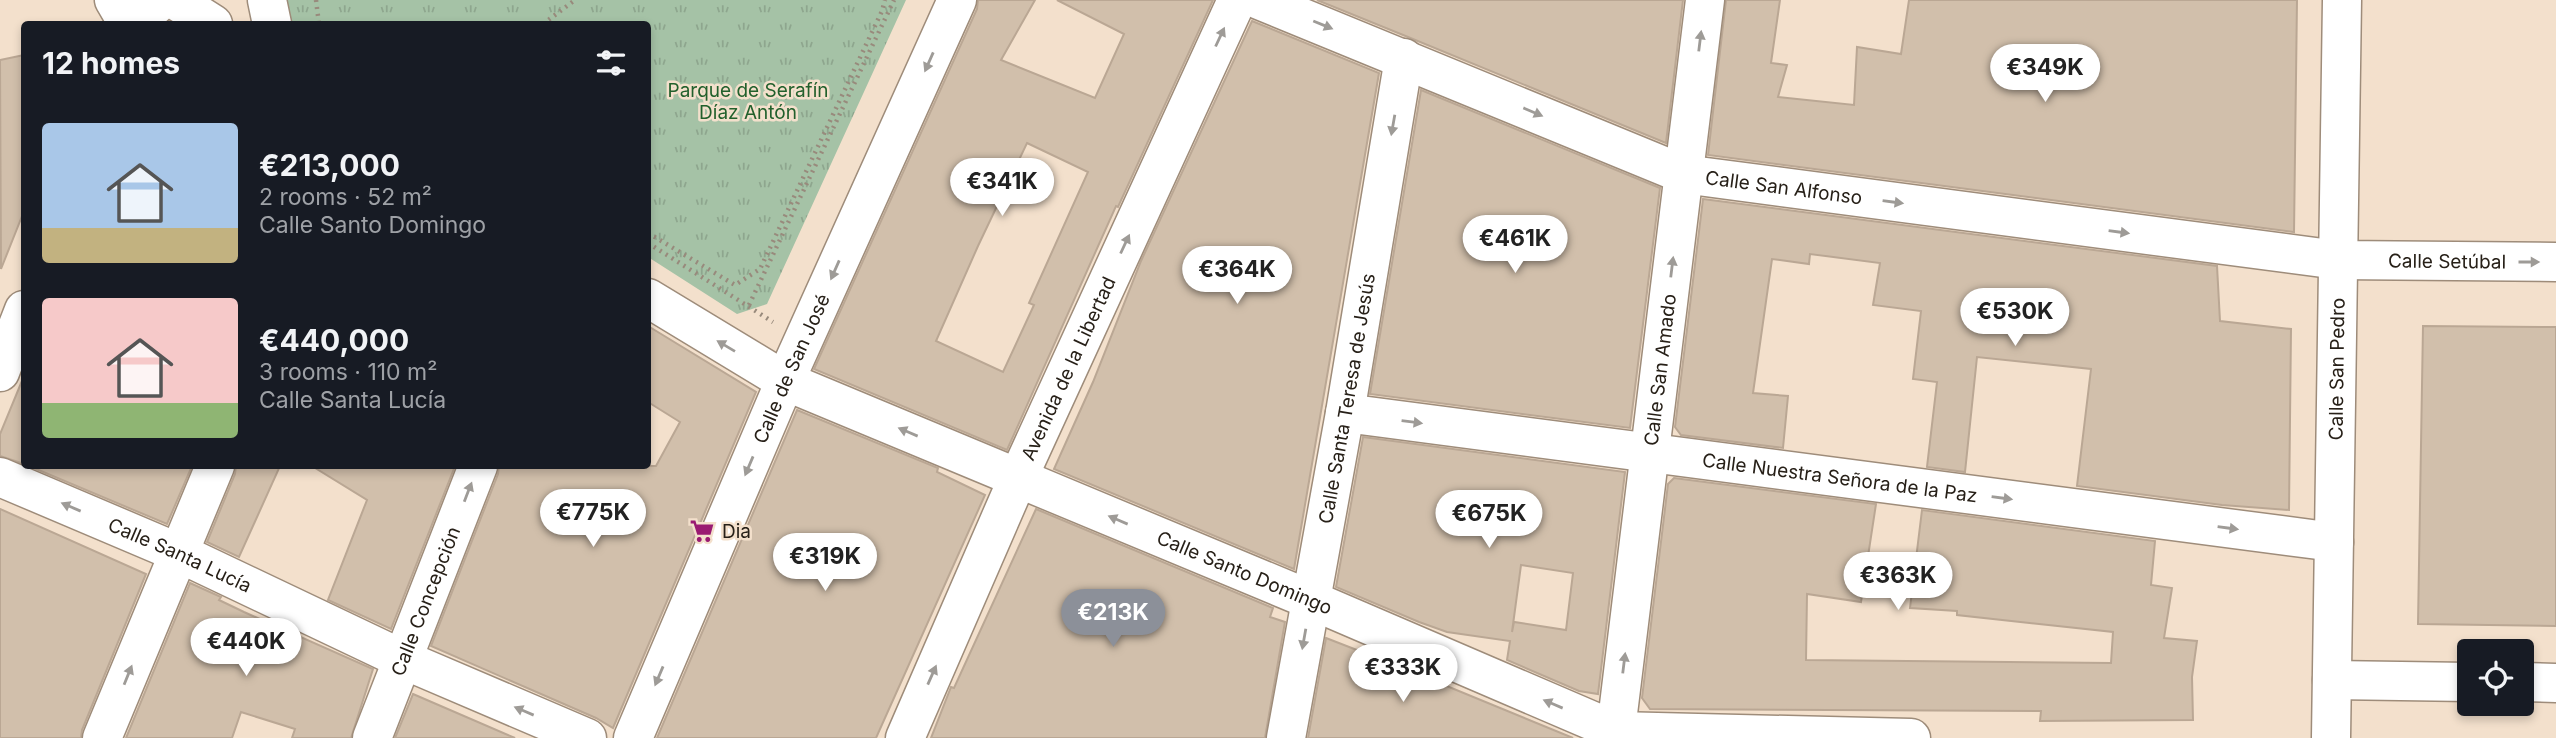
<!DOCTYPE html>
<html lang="en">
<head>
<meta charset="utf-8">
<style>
  body { margin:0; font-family:Inter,sans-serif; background:#242831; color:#f1f3f6; height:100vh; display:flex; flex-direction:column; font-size:26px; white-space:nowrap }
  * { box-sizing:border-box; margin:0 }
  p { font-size:23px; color:#9ea1a6 }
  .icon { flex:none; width:38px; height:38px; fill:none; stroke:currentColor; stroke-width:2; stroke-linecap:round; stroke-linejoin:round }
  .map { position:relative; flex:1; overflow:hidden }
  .drawer { position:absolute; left:21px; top:21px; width:630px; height:448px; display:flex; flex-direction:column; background:#171b24; border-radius:7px; box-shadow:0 4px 10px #0003 }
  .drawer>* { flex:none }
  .buttons { position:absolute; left:2457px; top:639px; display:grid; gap:14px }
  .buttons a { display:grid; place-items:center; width:77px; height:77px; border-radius:7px; background:#171b24; box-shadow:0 4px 10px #0003; font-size:35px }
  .price { position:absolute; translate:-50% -60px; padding:0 16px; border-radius:24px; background:#fff; color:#222; font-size:23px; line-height:46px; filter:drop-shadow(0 2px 4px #0008) }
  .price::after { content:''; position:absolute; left:50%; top:42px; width:21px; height:16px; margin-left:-10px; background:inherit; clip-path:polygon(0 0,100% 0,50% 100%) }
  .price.selected { background:#8c9099; color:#fff }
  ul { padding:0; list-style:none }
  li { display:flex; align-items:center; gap:21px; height:175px; padding:0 21px }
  li span { display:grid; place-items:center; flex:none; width:196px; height:140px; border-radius:7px; color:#555 }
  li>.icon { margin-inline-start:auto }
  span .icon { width:84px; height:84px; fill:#fffc; stroke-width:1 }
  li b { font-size:30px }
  h2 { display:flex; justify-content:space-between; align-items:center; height:84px; padding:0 21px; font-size:30px }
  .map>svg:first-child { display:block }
  .grass { fill:url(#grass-tufts) }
  .building { fill:#d1bfab; stroke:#baa794; stroke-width:2; fill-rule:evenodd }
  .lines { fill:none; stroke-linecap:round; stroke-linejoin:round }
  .minor-casing { stroke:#9e8c7a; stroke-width:41 }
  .path { stroke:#988a7c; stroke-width:4.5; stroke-dasharray:2 5; stroke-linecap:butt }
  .minor { stroke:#fff; stroke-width:38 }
  .oneway { fill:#9e9b97 }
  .labels { text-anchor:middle; stroke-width:5; stroke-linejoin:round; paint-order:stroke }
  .park-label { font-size:19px; fill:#22602c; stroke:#f3e0cc }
  .street-label { font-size:19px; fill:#272018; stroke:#f3e0cc }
  .poi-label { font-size:19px; fill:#272018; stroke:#f3e0cc; text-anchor:start }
</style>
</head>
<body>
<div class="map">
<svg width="2556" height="738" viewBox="0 0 2556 738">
  <defs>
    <pattern id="grass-tufts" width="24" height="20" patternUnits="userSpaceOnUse" patternTransform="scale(1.75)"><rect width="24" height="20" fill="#a5c2a6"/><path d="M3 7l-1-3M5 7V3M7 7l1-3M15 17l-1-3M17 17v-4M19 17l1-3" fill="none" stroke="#8ea68e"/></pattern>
  </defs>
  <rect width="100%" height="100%" fill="#f3e0cc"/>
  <polygon class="grass" points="283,0 906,0 767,304 737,314 648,257 648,24 291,24 283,10"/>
  <g class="building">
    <path d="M 978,0 L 1035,0 L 1001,60 L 1095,98 L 1124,34 L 1057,0 L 1213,0 L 1118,207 L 1116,206 L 1007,450 L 814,369 L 977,9 ZM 1027,143 L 1088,172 L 1029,303 L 1034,305 L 1003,372 L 936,341 L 978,246 Z"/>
    <polygon points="1317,0 1683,0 1666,143 1408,37"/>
    <polygon points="1726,0 1780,0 1771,63 1787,65 1778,97 1854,105 1857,47 1901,54 1909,0 2297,0 2294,232 1708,155"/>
    <polygon points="1252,21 1379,73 1294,569 1054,469 1093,382 1141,261"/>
    <polygon points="24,55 24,211 1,269 0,60"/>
    <polygon points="1421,90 1660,188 1630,428 1370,394"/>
    <polygon points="1703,199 2217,266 2220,321 2291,329 2289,510 2222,505 2077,486 2091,369 1977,357 1965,472 1927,467 1937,382 1913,379 1921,311 1873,305 1880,263 1810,254 1809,264 1772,259 1753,393 1788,396 1783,448 1681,435 1675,427"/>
    <polygon points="648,326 756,392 613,728 596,718 431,646 498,474 499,466 656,466 680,422 648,402"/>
    <polygon points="2423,326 2556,327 2556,626 2418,624"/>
    <polygon points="24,376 24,464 0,456 0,434"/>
    <polygon points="797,410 938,468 937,472 985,495 876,738 657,738"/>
    <path d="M 1363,437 L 1625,472 L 1598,694 L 1579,691 L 1507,660 L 1510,641 L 1447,632 L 1419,622 L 1336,587 ZM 1521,565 L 1573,573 L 1566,630 L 1514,622 L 1512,632 Z"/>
    <polygon points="29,466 192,466 167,524"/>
    <polygon points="236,466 280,466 239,557 207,542 235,474"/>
    <polygon points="312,466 455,466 391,629 328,600 367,500"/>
    <polygon points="1674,478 1876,504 1861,602 1807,594 1806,660 2111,663 2113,632 1957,615 1957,611 1910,608 1922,510 2155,541 2151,585 2172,588 2164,638 2197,641 2192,677 2193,720 2040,721 2041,711 1650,709 1642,698 1668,484"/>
    <polygon points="0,509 146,574 82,730 81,738 0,738"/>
    <polygon points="1036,509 1273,608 1270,617 1285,622 1265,738 931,738 951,687 954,688"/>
    <polygon points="190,583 221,597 219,600 244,612 373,669 351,738 292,738 295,729 241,712 232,738 126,738"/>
    <polygon points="1326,638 1398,666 1573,738 1308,738"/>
    <polygon points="413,694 515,738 395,738"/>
  </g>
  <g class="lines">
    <g class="minor-casing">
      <g id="minor">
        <polyline points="114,0 128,24"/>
        <polyline points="175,0 213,24"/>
        <polyline points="267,0 272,24"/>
        <path id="s1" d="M 1259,0 L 1683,174 L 2338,260 L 2556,262"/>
        <polyline points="142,24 148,12 161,0"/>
        <path id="s2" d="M 648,298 L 785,381 L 1311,600 L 1616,731 L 1911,738"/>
        <polyline points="0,372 24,310"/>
        <path id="s3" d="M 1345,413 L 2334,542"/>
        <path id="s4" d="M 0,477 L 179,553 L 402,659 L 587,738"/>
        <polyline points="2332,680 2469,682"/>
        <polyline points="2522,682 2556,683"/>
        <polyline points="102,738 215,466"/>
        <path id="s5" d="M 372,738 L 478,466"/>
        <path id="s6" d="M 633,738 L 785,381 L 957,0"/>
        <path id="s7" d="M 905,738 L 1018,478 L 1237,0"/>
        <path id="s8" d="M 1286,738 L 1345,413 L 1404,58"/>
        <path id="s9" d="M 1615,738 L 1705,0"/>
        <path id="s10" d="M 2331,738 L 2342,0"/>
      </g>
    </g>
    <g class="path">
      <polyline points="316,0 319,24"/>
      <polyline points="543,24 575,0"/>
      <polyline points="648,233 735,285 760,269 882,11 885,0"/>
      <polyline points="648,243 773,322"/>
      <polyline points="749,305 894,0"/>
    </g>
    <use href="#minor" class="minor"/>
  </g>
  <defs><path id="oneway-solid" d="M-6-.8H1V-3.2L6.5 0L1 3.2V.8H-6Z" transform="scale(1.75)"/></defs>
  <g class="oneway">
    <use href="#oneway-solid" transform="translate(1323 25) rotate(22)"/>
    <use href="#oneway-solid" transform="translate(1220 37) rotate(-65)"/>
    <use href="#oneway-solid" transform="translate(1700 41) rotate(-83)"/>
    <use href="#oneway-solid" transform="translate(929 62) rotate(114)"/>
    <use href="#oneway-solid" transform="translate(1533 112) rotate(23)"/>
    <use href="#oneway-solid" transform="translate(1393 125) rotate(100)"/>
    <use href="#oneway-solid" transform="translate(1893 202) rotate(8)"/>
    <use href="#oneway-solid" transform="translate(2119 232) rotate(8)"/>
    <use href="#oneway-solid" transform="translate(1125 244) rotate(-65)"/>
    <use href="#oneway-solid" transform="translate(2529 262)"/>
    <use href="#oneway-solid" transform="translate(1672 267) rotate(-83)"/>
    <use href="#oneway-solid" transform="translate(835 270) rotate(114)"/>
    <use href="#oneway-solid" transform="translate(726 346) rotate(-149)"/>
    <use href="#oneway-solid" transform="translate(1412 422) rotate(7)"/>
    <use href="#oneway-solid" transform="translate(908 432) rotate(-157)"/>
    <use href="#oneway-solid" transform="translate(749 466) rotate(113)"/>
    <use href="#oneway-solid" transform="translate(468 492) rotate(-69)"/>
    <use href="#oneway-solid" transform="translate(2002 498) rotate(8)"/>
    <use href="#oneway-solid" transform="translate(71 507) rotate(-157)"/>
    <use href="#oneway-solid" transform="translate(1118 520) rotate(-157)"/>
    <use href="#oneway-solid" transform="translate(2228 528) rotate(8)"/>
    <use href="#oneway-solid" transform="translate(1304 639) rotate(100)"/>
    <use href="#oneway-solid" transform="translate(1624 663) rotate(-83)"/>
    <use href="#oneway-solid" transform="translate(128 675) rotate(-68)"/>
    <use href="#oneway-solid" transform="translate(932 675) rotate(-66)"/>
    <use href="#oneway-solid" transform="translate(659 676) rotate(113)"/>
    <use href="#oneway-solid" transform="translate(1553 704) rotate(-157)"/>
    <use href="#oneway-solid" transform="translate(524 711) rotate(-157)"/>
  </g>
  <defs>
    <g id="supermarket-bare" transform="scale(1.89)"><path d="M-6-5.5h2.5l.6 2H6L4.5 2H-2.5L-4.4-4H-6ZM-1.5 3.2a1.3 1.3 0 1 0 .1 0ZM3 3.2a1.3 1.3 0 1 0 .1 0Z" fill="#9a1b72" stroke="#f3e0cc" stroke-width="2.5" paint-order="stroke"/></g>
  </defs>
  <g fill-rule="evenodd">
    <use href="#supermarket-bare" x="702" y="531"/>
  </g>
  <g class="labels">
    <g class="park-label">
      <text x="748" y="97">Parque de Serafín<tspan x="748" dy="22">Díaz Antón</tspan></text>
    </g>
    <g class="street-label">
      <text dy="7" stroke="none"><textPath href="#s1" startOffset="560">Calle San Alfonso</textPath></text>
      <text dy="7" stroke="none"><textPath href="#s1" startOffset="1228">Calle Setúbal</textPath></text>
      <text dy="7" stroke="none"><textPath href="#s6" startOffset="402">Calle de San José</textPath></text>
      <text dy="7" stroke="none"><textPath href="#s7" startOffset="404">Avenida de la Libertad</textPath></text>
      <text dy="7" stroke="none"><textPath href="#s9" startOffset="371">Calle San Amado</textPath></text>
      <text dy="7" stroke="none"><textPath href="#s10" startOffset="369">Calle San Pedro</textPath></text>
      <text dy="7" stroke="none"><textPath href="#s8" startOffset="345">Calle Santa Teresa de Jesús</textPath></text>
      <text dy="7" stroke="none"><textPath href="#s3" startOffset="499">Calle Nuestra Señora de la Paz</textPath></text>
      <text dy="7" stroke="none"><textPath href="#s4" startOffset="196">Calle Santa Lucía</textPath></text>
      <text dy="7" stroke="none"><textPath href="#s2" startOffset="658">Calle Santo Domingo</textPath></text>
      <text dy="7" stroke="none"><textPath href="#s5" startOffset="147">Calle Concepción</textPath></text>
    </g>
    <g class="poi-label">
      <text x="722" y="538">Dia</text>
    </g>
  </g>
</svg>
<div class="buttons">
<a><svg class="icon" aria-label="locate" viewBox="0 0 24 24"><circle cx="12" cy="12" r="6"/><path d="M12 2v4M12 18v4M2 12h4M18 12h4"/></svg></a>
</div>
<b class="price" style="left:2045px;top:104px">€349K</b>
<b class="price" style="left:1002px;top:218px">€341K</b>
<b class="price" style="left:1515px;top:275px">€461K</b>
<b class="price" style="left:1237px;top:306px">€364K</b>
<b class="price" style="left:2015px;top:348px">€530K</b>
<b class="price" style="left:593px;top:549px">€775K</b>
<b class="price" style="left:1489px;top:550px">€675K</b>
<b class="price" style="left:825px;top:593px">€319K</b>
<b class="price" style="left:1898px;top:612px">€363K</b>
<b class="price selected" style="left:1113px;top:649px">€213K</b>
<b class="price" style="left:246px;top:678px">€440K</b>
<b class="price" style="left:1403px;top:704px">€333K</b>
<section class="drawer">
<h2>12 homes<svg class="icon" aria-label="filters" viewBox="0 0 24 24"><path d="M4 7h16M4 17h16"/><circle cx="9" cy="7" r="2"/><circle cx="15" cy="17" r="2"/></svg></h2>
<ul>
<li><span style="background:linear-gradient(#a9c7e8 75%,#c2b280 0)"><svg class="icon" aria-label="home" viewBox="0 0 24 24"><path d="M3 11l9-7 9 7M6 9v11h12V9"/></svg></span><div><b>€213,000</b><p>2 rooms · 52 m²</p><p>Calle Santo Domingo</p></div></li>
<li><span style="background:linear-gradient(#f6c9c9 75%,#8fb573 0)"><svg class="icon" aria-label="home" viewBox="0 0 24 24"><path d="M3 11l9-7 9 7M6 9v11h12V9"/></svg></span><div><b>€440,000</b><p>3 rooms · 110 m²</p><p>Calle Santa Lucía</p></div></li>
</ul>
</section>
</div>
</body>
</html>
